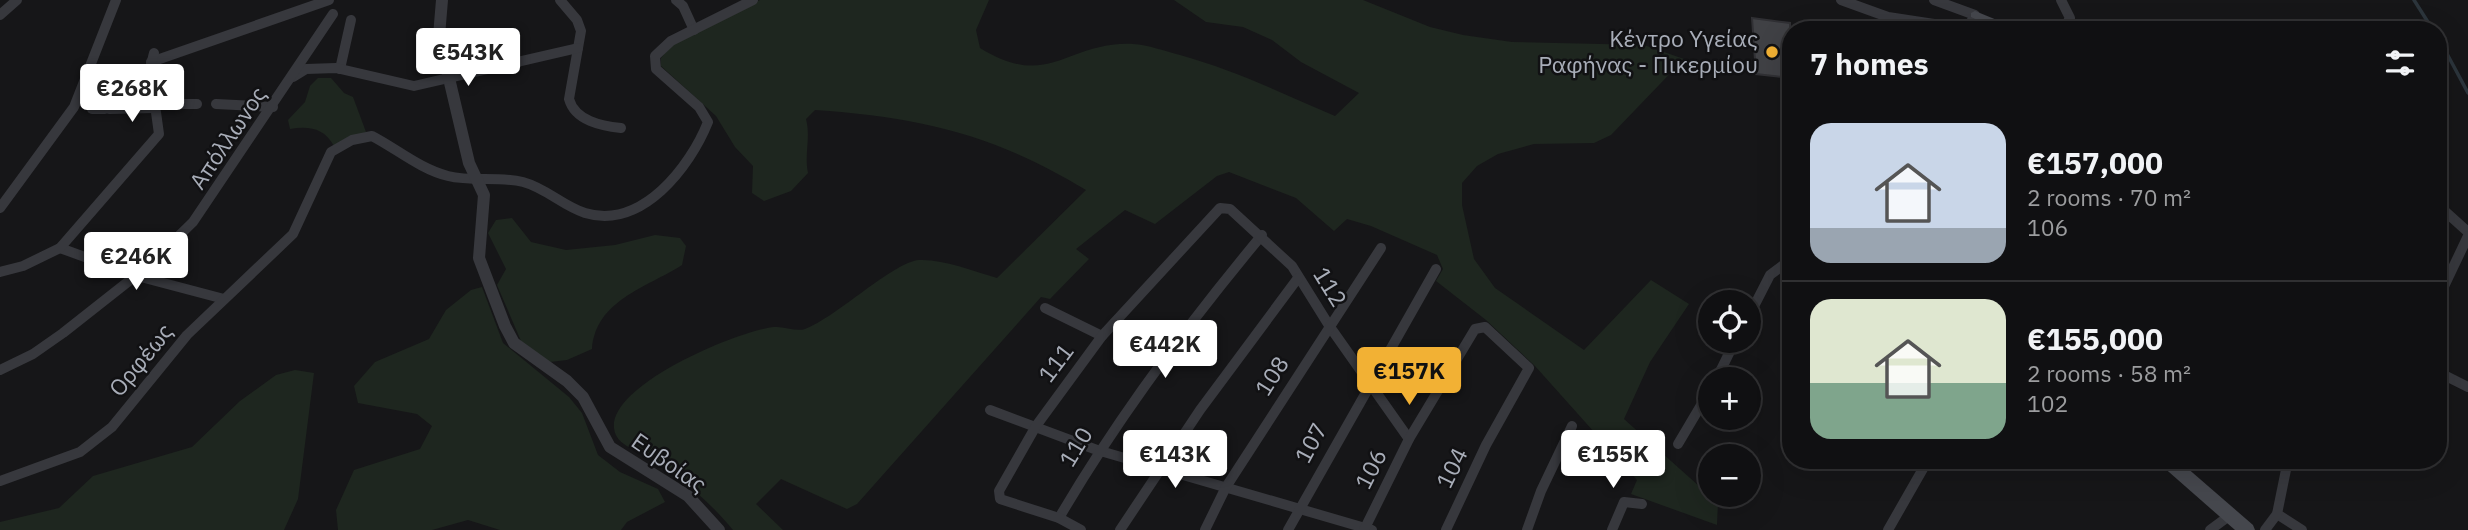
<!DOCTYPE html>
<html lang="en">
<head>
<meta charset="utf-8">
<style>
  body { margin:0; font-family:"IBM Plex Sans",sans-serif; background:#19191b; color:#f1f3f6; height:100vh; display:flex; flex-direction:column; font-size:26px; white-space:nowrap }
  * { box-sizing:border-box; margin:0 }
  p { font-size:23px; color:#9c9d9f }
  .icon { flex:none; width:38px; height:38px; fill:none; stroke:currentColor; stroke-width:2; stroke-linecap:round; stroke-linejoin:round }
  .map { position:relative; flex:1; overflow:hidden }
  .side { position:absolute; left:1782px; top:21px; width:665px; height:448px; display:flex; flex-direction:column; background:#101012; border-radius:28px; box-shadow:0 7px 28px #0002,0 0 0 2px #303032 }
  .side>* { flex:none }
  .buttons { position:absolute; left:1698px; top:290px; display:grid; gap:14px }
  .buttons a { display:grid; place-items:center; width:63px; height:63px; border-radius:50%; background:#101012; box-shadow:0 7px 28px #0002,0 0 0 2px #303032; font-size:35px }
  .price { position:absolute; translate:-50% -60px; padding:0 16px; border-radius:7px; background:#fff; color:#222; font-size:23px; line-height:46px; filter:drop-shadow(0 2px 4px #0008) }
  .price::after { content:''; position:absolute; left:50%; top:42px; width:21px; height:16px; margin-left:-10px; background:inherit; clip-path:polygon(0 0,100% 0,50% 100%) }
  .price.on { background:#f2b134; color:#111 }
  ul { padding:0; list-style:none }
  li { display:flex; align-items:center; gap:21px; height:175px; padding:0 28px }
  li+li { border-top:2px solid #303032 }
  li span { display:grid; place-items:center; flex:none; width:196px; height:140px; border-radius:21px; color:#555 }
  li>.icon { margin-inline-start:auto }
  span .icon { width:84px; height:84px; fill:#fffc; stroke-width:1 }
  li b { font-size:30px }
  h2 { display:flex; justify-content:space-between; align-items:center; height:84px; padding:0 28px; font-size:30px }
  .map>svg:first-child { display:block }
  .green { fill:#1e261f }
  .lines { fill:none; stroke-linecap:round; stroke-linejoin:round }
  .stream { stroke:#2c353c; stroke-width:3.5 }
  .building { fill:#404145; stroke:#303034; stroke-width:2 }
  .minor { stroke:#37383d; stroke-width:10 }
  .tertiary { stroke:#37383d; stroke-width:12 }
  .secondary { fill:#45474d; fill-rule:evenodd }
  .poi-dot { fill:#f2b134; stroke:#111113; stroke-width:2.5 }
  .labels { text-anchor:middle; stroke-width:5; stroke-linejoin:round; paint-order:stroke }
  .poi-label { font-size:23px; fill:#a8adb8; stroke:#111113; text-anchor:end }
  .street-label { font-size:23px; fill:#a8adb8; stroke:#111113 }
</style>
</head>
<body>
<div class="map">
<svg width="2468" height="530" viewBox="0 0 2468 530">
  <rect width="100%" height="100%" fill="#161618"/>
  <g class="green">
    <path d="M 760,0 L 989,0 L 976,30 L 980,48 C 1050,91 1067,41 1133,44 C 1148,45 1165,51 1180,55 C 1234,70 1284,94 1335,116 L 1359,93 L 1301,62 L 1272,40 L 1243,27 L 1206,22 L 1174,0 L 1363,0 L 1430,27 L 1463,35 L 1512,42 L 1644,45 L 1684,59 L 1611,135 L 1594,143 L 1534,144 L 1498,154 L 1477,166 L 1462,183 L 1462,205 L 1474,259 L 1495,288 L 1584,350 L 1651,280 L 1689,304 L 1650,362 L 1624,419 L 1718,503 L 1717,525 L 1631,494 L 1637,480 L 1535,366 L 1486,320 L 1436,281 L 1443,269 L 1437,255 L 1371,226 L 1347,219 L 1334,231 L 1296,198 L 1229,172 L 1217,176 L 1155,224 L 1125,210 L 1076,249 L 1089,259 L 1050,299 L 1041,297 L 857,504 L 847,509 L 781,479 L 756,504 L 783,530 L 733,530 C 705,496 673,471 634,450 C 625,445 615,440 614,428 C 610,384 738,331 774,327 C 784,326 796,332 805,329 C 837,317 893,262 919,260 C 944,259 973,271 997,278 L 1086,190 C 995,135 921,117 815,110 L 806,119 C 811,138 804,154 808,173 L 791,191 L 764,201 L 752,193 L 753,166 L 735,147 L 716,116 L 661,66 L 661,58 L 673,43 Z"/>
    <path d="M 318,78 L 331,78 L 344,93 L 353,97 L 366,132 L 334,146 C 324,128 309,126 290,129 L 288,120 L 305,102 L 310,86 Z"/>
    <path d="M 512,218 L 531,242 L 566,250 L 615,245 L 655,235 L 680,238 L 686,246 L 682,265 C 646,288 596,300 592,349 L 567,360 L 550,362 L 521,341 L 497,285 L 506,269 L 488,233 L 496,220 Z"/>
    <polygon points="482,287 503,343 569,397 582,413 598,455 620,472 658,489 665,502 627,522 621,530 500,530 468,520 432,530 338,530 336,510 354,470 420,449 432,426 417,414 358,403 354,386 375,362 429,339 446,310 471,290"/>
    <polygon points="295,370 314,373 298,499 284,530 0,530 0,522 59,508 93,476 192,447 240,401 276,375"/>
  </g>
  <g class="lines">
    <g class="stream">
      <polyline points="2414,0 2433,30"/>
      <polyline points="2438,37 2468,93"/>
    </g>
  </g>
  <polygon class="building" points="1752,18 1790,23 1790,78 1756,74"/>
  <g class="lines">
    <g class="minor">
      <path d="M 560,0 L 577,20 L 581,31 L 569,99 C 575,121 602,126 621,128"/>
      <polyline points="676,0 683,6 694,30"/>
      <polyline points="1841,0 1888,17 1967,29 1975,15 1934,0"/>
      <polyline points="2061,0 2070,18 2063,30"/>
      <polyline points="0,15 17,0"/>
      <polyline points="151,62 329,0"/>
      <polyline points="340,69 351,20"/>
      <polyline points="293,77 306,69 336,68 414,86 578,48"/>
      <polyline points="153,104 197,104"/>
      <polyline points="216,104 273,107"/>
      <polyline points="92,109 105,109"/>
      <polyline points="109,109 155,108"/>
      <polyline points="2438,205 2468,232"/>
      <polyline points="0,208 74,107 116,0"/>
      <polyline points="60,248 137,276 224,299"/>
      <polyline points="0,272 23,266 60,248 159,134 150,69 154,53"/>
      <polyline points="2438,299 2468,236"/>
      <polyline points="1045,308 1102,336"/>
      <polyline points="1748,318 1770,275 1790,260"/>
      <polyline points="0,370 33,354 63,333 148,266 193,222 333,14"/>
      <polyline points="2438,372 2468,387"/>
      <polyline points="1716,380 1735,341"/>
      <polyline points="990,410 1097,450 1372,530"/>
      <polyline points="1678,444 1710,390"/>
      <path d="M 0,481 L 80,452 L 112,427 L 187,335 L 293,234 L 331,152 L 352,140 L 372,136 C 397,149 420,169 448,176 C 472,182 498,176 523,182 C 546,188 563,206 585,213 C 642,230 690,167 708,122 L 699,107 L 656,69 L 655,56 L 671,41 L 753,0"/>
      <polyline points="2277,514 2302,530"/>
      <path d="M 1059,518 C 1118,417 1187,325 1262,235"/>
      <polyline points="1081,530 1059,518 1000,499 999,491 1036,426 1102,336 1220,208 1230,209 1292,266 1330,327 1409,439"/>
      <polyline points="1120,530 1200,410 1298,278"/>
      <polyline points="1205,530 1226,487 1381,248"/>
      <polyline points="1288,530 1436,269"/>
      <polyline points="1364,530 1409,439 1475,329 1485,327 1529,368 1486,445 1446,530"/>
      <polyline points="1527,530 1541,491 1572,426"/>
      <polyline points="1612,530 1624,502 1642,504"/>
      <polyline points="1888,530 1928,460"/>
      <polyline points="2210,530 2229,516"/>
      <polyline points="2265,530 2277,514 2288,460"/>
    </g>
    <polyline class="tertiary" points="442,0 439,36 469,163 484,195 479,258 505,326 514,343 567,381 583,397 610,447 688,496 719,530"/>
    <g class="secondary">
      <polygon points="1975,11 2014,27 2016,30 1999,30 1971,17 1971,13"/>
      <polygon points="2159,460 2178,460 2253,525 2255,530 2235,530 2161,465"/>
    </g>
  </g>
  <circle class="poi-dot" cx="1772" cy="52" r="7"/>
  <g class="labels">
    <g class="poi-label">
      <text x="1758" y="47">Κέντρο Υγείας<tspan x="1758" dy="26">Ραφήνας - Πικερμίου</tspan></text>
    </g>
    <g class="street-label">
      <text transform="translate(228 138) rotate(-56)" y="8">Απόλλωνος</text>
      <text transform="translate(1330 287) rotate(58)" y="8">112</text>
      <text transform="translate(141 360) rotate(-51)" y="8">Ορφέως</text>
      <text transform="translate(1056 363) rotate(-53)" y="8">111</text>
      <text transform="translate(1272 376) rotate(-58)" y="8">108</text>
      <text transform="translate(1311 443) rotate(-62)" y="8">107</text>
      <text transform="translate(1076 447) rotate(-59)" y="8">110</text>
      <text transform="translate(669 463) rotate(35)" y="8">Ευβοίας</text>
      <text transform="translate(1452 468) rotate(-64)" y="8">104</text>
      <text transform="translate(1371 469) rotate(-63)" y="8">106</text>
    </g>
  </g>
</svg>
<div class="buttons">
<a><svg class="icon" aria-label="locate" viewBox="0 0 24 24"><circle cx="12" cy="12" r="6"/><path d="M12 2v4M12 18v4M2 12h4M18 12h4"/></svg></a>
<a>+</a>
<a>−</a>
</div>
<b class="price" style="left:468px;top:88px">€543K</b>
<b class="price" style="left:132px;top:124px">€268K</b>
<b class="price" style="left:136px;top:292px">€246K</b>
<b class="price" style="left:1165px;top:380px">€442K</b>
<b class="price on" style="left:1409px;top:407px">€157K</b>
<b class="price" style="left:1175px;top:490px">€143K</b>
<b class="price" style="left:1613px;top:490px">€155K</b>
<section class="side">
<h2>7 homes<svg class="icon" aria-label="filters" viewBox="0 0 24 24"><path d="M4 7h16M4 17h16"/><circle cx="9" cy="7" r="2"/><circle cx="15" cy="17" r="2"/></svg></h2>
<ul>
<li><span style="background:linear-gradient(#c9d6e8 75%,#9aa5b1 0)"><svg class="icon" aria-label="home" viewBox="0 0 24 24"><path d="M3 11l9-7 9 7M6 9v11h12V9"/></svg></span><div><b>€157,000</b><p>2 rooms · 70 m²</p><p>106</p></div></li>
<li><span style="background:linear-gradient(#dfe7d0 60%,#7fa58c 0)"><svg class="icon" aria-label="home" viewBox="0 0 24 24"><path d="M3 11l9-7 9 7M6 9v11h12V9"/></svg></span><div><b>€155,000</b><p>2 rooms · 58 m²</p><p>102</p></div></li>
</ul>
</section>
</div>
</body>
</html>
